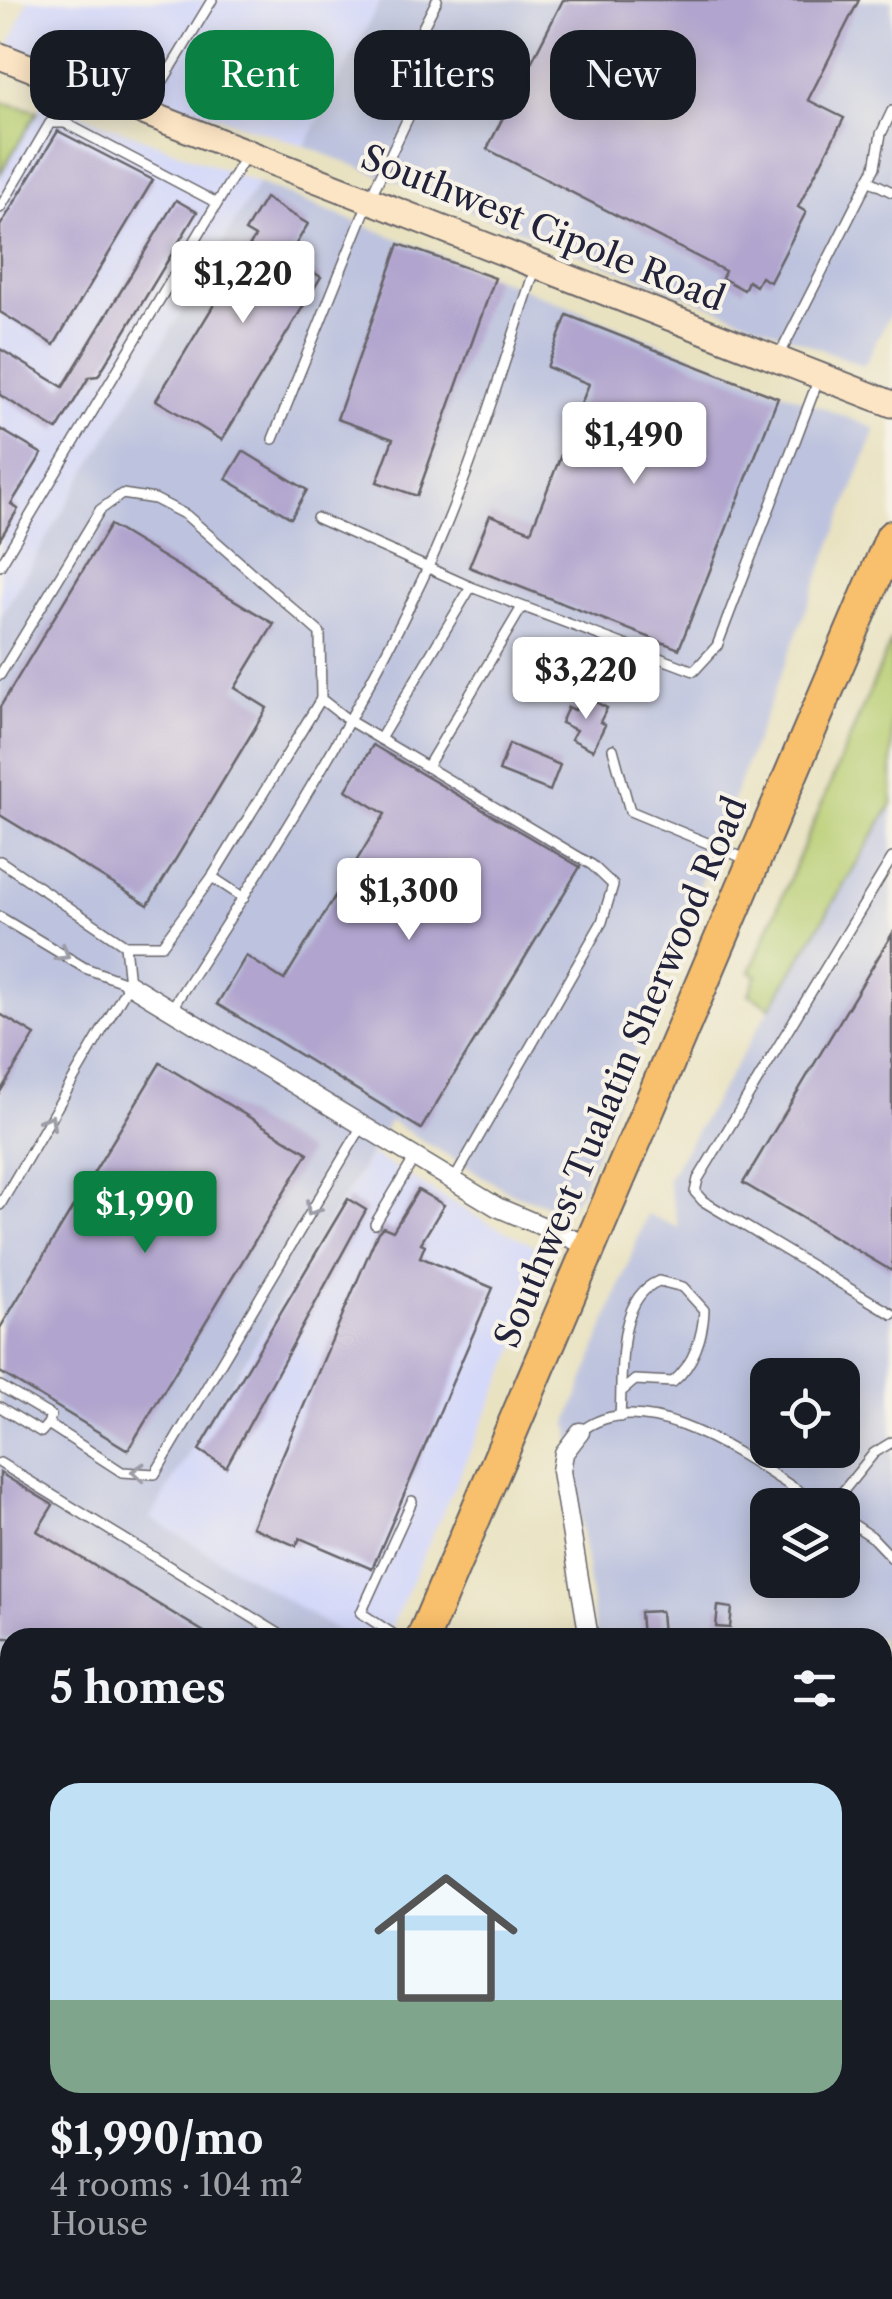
<!DOCTYPE html>
<html lang="en">
<head>
<meta charset="utf-8">
<style>
  body { margin:0; font-family:"Libre Caslon Text",serif; background:#242831; color:#f1f3f6; height:100vh; display:flex; flex-direction:column; font-size:38px; white-space:nowrap }
  * { box-sizing:border-box; margin:0 }
  p { font-size:32px; color:#9ea1a6 }
  .icon { flex:none; width:55px; height:55px; fill:none; stroke:currentColor; stroke-width:2; stroke-linecap:round; stroke-linejoin:round }
  .map { position:relative; flex:1; overflow:hidden }
  .details { position:absolute; left:0px; top:1628px; width:892px; height:672px; display:flex; flex-direction:column; background:#171b24; border-radius:30px 30px 0 0; box-shadow:0 5px 25px #0003 }
  .details>* { flex:none }
  .hud { position:absolute; left:30px; top:30px; width:832px; height:90px; display:flex; gap:20px }
  .tools { position:absolute; left:750px; top:1358px; display:grid; gap:20px }
  .tools a { display:grid; place-items:center; width:110px; height:110px; border-radius:20px; background:#171b24; box-shadow:0 5px 25px #0003; font-size:50px }
  .price { position:absolute; translate:-50% -85px; padding:0 22px; border-radius:10px; background:#fff; color:#222; font-size:32px; line-height:65px; filter:drop-shadow(0 2px 5px #0008) }
  .price::after { content:''; position:absolute; left:50%; top:60px; width:30px; height:22px; margin-left:-15px; background:inherit; clip-path:polygon(0 0,100% 0,50% 100%) }
  .price.current { background:#0b8043; color:#fff }
  ul { padding:0; list-style:none }
  li { display:grid; align-content:center; gap:20px; height:530px; padding:0 50px }
  li span { display:grid; place-items:center; height:310px; border-radius:30px; color:#555 }
  li>.icon { margin-inline-start:auto }
  span .icon { width:180px; height:180px; fill:#fffc; stroke-width:1 }
  li b { font-size:42px }
  h2 { display:flex; justify-content:space-between; align-items:center; height:120px; padding:0 50px; font-size:42px }
  .pill { padding:0 35px; border-radius:30px; background:#171b24; box-shadow:0 5px 25px #0003; font-size:35px; line-height:90px }
  .pill.current { background:#0b8043; color:#fff }
  .map>svg:first-child { display:block }
  .built { fill:#d4d8f9 }
  .industrial { fill:#bdc3de; fill-rule:evenodd }
  .green { fill:#b8ce72; stroke:#6d7856; stroke-width:2.5 }
  .building { fill:#b1a4ce }
  .lines { fill:none; stroke-linecap:round; stroke-linejoin:round }
  .lane-casing { stroke:#68656a; stroke-width:12 }
  .street-casing { stroke:#68656a; stroke-width:21 }
  .secondary-casing { stroke:#68656a; stroke-width:29 }
  .highway-casing { stroke:#68656a; stroke-width:36 }
  .lane { stroke:#fff; stroke-width:9 }
  .street { stroke:#fff; stroke-width:18 }
  .secondary { stroke:#fce5c4; stroke-width:25 }
  .highway { stroke:#f8bf6c; stroke-width:32 }
  .oneway { stroke:#9c9ca7 }
  .labels { text-anchor:middle; stroke-width:8; stroke-linejoin:round; paint-order:stroke }
  .street-label { font-size:35px; fill:#22223b; stroke:#f7f3e8 }
</style>
</head>
<body>
<div class="map">
<svg width="892" height="2299" viewBox="0 0 892 2299">
  <rect width="100%" height="100%" fill="#f7f3e8"/>
  <filter id="ink" filterUnits="userSpaceOnUse"><feTurbulence type="fractalNoise" baseFrequency=".01" numOctaves="2"/><feDisplacementMap in="SourceGraphic" scale="20" xChannelSelector="R" yChannelSelector="G"/><feConvolveMatrix kernelMatrix="1 2 1 2 8 2 1 2 1" color-interpolation-filters="sRGB"/></filter>
  <filter id="wash" filterUnits="userSpaceOnUse"><feTurbulence type="fractalNoise" baseFrequency=".0048" numOctaves="4" result="noise"/><feDisplacementMap in="SourceGraphic" scale="40" xChannelSelector="R" yChannelSelector="G"/><feGaussianBlur stdDeviation="2.25" result="paint"/><feColorMatrix in="noise" values="0 0 0 0 0 0 0 0 0 0 0 0 0 0 0 0 0 1.4 0 .05"/><feComposite in="paint" operator="in"/></filter>
  <g filter="url(#wash)">
    <rect width="100%" height="100%" fill="#e9e2c1"/>
    <g class="built">
      <polygon points="28,0 381,0 305,146 9,46"/>
      <polygon points="44,100 258,183 0,617 0,174"/>
      <polygon points="371,1154 479,1218 542,1249 549,1274 387,1637 348,1637 149,1519"/>
    </g>
    <g class="industrial">
      <polygon points="381,0 892,0 892,310 864,366 305,146"/>
      <polygon points="258,183 876,429 581,1191 571,1205 557,1208 509,1192 390,1121 150,1518 348,1637 10,1638 10,2290 117,2290 113,2299 0,2299 0,617"/>
      <path d="M 892,804 L 892,2299 L 751,2299 L 748,2290 L 882,2290 L 882,1638 L 596,1637 L 568,1422 L 647,1214 L 679,1228 L 667,1180 ZM 768,1375 L 842,1375 L 842,1450 L 768,1450 ZM 768,1505 L 842,1505 L 842,1580 L 768,1580 Z"/>
      <polygon points="195,2290 689,2290 692,2299 191,2299"/>
    </g>
    <g class="green">
      <polygon points="0,102 38,111 0,174"/>
      <polygon points="892,639 892,804 771,1007 749,994 757,975 750,972"/>
    </g>
    <g id="blocks">
      <g class="building">
        <polygon points="563,0 859,0 808,100 844,118 798,207 806,212 770,282 761,277 756,286 748,281 744,290 722,278 725,271 487,149"/>
        <polygon points="58,131 153,180 54,345 0,312 0,226"/>
        <polygon points="265,198 308,224 288,257 321,277 222,440 156,400 255,237 245,231"/>
        <polygon points="176,200 197,212 98,376 89,377 57,430 0,395 0,349 63,387"/>
        <polygon points="399,244 495,278 417,496 377,482 393,439 337,419"/>
        <polygon points="567,315 778,398 679,649 469,567 490,515 531,531 589,384 547,367"/>
        <polygon points="0,429 42,454 11,504 18,509 0,539"/>
        <polygon points="243,451 307,490 291,518 226,479"/>
        <polygon points="110,525 274,624 235,688 267,708 148,905 0,815 0,707"/>
        <polygon points="582,695 607,708 600,722 605,725 593,750 571,739 576,730 561,723 568,707 575,710"/>
        <polygon points="509,744 560,765 550,791 499,771"/>
        <polygon points="373,745 580,867 421,1129 217,1004 246,956 284,980 385,814 346,790"/>
        <polygon points="892,934 892,1271 743,1183"/>
        <polygon points="0,1014 35,1035 0,1092"/>
        <polygon points="160,1063 308,1153 128,1450 0,1372 0,1328"/>
        <polygon points="418,1190 444,1205 421,1243 425,1245 420,1257 493,1288 372,1569 300,1538 296,1546 252,1527 378,1232 383,1227 393,1231"/>
        <polygon points="348,1199 366,1210 226,1467 199,1450"/>
        <polygon points="0,1473 53,1505 37,1531 214,1638 0,1638"/>
        <polygon points="718,1606 732,1608 730,1628 716,1627"/>
        <polygon points="661,1611 663,1636 642,1638 640,1612"/>
      </g>
    </g>
  </g>
  <g filter="url(#ink)">
    <use href="#blocks" fill-opacity="0" stroke="#68656a" stroke-width="2.5"/>
    <g class="lines">
      <g class="lane-casing">
        <g id="lane">
          <polyline points="146,109 212,0"/>
          <polyline points="868,180 892,192"/>
          <polyline points="0,208 50,123 65,123 217,203"/>
          <polyline points="779,356 875,167 881,134 892,111"/>
          <polyline points="273,439 370,198 416,101 415,43 437,0"/>
          <polyline points="317,518 471,587 694,671 717,646 819,378"/>
          <polyline points="0,566 245,157"/>
          <polyline points="0,675 100,510 122,494 155,499 186,515 320,633 321,699 348,720 592,865 613,885 602,922 454,1180"/>
          <polyline points="380,739 471,587"/>
          <polyline points="613,749 630,811 746,859"/>
          <polyline points="427,767 522,607"/>
          <polyline points="892,858 698,1179 695,1192 703,1201 892,1314"/>
          <polyline points="0,861 125,945 129,984 0,1205"/>
          <polyline points="212,877 244,898"/>
          <polyline points="0,917 85,968 129,984"/>
          <polyline points="125,945 162,945 212,877 321,699"/>
          <path d="M 172,1008 C 257,877 342,744 411,603 C 464,497 498,381 535,269"/>
          <polyline points="375,1224 415,1157"/>
          <polyline points="0,1386 51,1416 48,1424"/>
          <polyline points="0,1407 41,1432 48,1424 122,1472 155,1474 362,1126"/>
          <path d="M 620,1417 C 623,1378 614,1298 659,1281 L 683,1287 L 704,1310 C 703,1336 694,1364 673,1382 L 635,1380 L 622,1391"/>
          <path d="M 580,1432 C 648,1377 760,1469 821,1505"/>
          <polyline points="0,1463 286,1638"/>
          <polyline points="814,1498 840,1495 874,1453 892,1442"/>
          <polyline points="842,1517 871,1536 892,1558"/>
          <polyline points="399,1638 361,1613 412,1501"/>
          <polyline points="0,1715 10,1721"/>
          <polyline points="0,1772 10,1778"/>
          <polyline points="882,1809 892,1798"/>
          <polyline points="0,2095 10,2102"/>
          <polyline points="362,2290 366,2299"/>
          <polyline points="670,2290 671,2299"/>
          <polyline points="53,2299 57,2290"/>
        </g>
      </g>
      <g class="street-casing">
        <g id="street">
          <polyline points="129,984 497,1207 589,1246"/>
          <polyline points="580,1432 564,1453 561,1471 589,1638"/>
          <polyline points="882,1948 892,1953"/>
        </g>
      </g>
      <g class="secondary-casing">
        <g id="secondary">
          <polyline points="0,56 892,404"/>
          <polyline points="721,2290 723,2299"/>
        </g>
      </g>
      <g class="highway-casing">
        <g id="highway">
          <polyline points="423,1638 892,537"/>
          <polyline points="141,2299 145,2290"/>
        </g>
      </g>
      <use href="#lane" class="lane"/>
      <use href="#street" class="street"/>
      <use href="#secondary" class="secondary"/>
      <use href="#highway" class="highway"/>
    </g>
    <defs><path id="oneway-chevron" d="M-2-3.5L2.5 0L-2 3.5" fill="none" stroke-width="1.6" stroke-linecap="round" stroke-linejoin="round" transform="scale(2.5)"/></defs>
    <g class="oneway">
      <use href="#oneway-chevron" transform="translate(63 954) rotate(31)"/>
      <use href="#oneway-chevron" transform="translate(49 1121) rotate(-60)"/>
      <use href="#oneway-chevron" transform="translate(312 1209) rotate(121)"/>
      <use href="#oneway-chevron" transform="translate(138 1472) rotate(-176)"/>
    </g>
  </g>
  <g class="labels">
    <g class="street-label">
      <text transform="translate(543 228) rotate(22)" y="12">Southwest Cipole Road</text>
      <text transform="translate(621 1072) rotate(-67)" y="12">Southwest Tualatin Sherwood Road</text>
    </g>
  </g>
</svg>
<div class="tools">
<a><svg class="icon" aria-label="locate" viewBox="0 0 24 24"><circle cx="12" cy="12" r="6"/><path d="M12 2v4M12 18v4M2 12h4M18 12h4"/></svg></a>
<a><svg class="icon" aria-label="layers" viewBox="0 0 24 24"><path d="M12 4l9 5-9 5-9-5zM3 14l9 5 9-5"/></svg></a>
</div>
<b class="price" style="left:243px;top:326px">$1,220</b>
<b class="price" style="left:634px;top:487px">$1,490</b>
<b class="price" style="left:586px;top:722px">$3,220</b>
<b class="price" style="left:409px;top:943px">$1,300</b>
<b class="price current" style="left:145px;top:1256px">$1,990</b>
<div class="hud">
<a class="pill">Buy</a>
<a class="pill current">Rent</a>
<a class="pill">Filters</a>
<a class="pill">New</a>
</div>
<section class="details">
<h2>5 homes<svg class="icon" aria-label="filters" viewBox="0 0 24 24"><path d="M4 7h16M4 17h16"/><circle cx="9" cy="7" r="2"/><circle cx="15" cy="17" r="2"/></svg></h2>
<ul>
<li><span style="background:linear-gradient(#bfe0f5 70%,#7fa58c 0)"><svg class="icon" aria-label="home" viewBox="0 0 24 24"><path d="M3 11l9-7 9 7M6 9v11h12V9"/></svg></span><div><b>$1,990/mo</b><p>4 rooms · 104 m²</p><p>House</p></div></li>
</ul>
</section>
</div>
</body>
</html>
